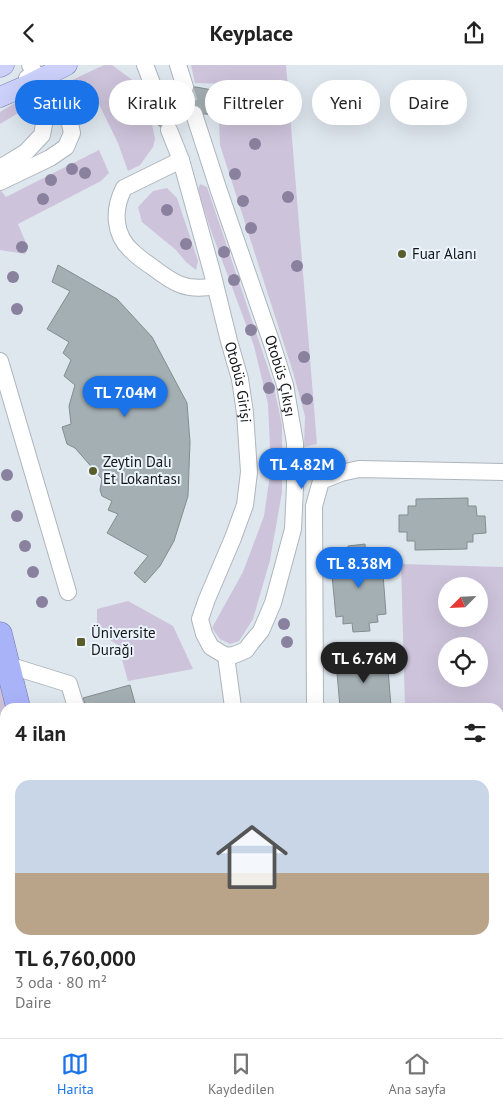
<!DOCTYPE html>
<html lang="tr">
<head>
<meta charset="utf-8">
<style>
  body { margin:0; font-family:"PT Sans",sans-serif; background:#f2f2f2; color:#222; height:100vh; display:flex; flex-direction:column; font-size:19px; white-space:nowrap }
  * { box-sizing:border-box; margin:0 }
  p { font-size:16px; color:#767676 }
  .icon { flex:none; width:28px; height:28px; fill:none; stroke:currentColor; stroke-width:2; stroke-linecap:round; stroke-linejoin:round }
  .map { position:relative; flex:1; overflow:hidden }
  .panel { position:absolute; left:0px; top:638px; width:504px; height:336px; display:flex; flex-direction:column; background:#fff; border-radius:15px 15px 0 0; box-shadow:0 5px 20px #0002 }
  .panel>* { flex:none }
  .banner { position:absolute; left:15px; top:15px; width:474px; height:45px; display:flex; gap:10px }
  .needle { width:32px; rotate:246deg }
  .controls { position:absolute; left:438px; top:512px; display:grid; gap:10px }
  .controls a { display:grid; place-items:center; width:50px; height:50px; border-radius:50%; background:#fff; box-shadow:0 5px 20px #0002; font-size:25px }
  .price { position:absolute; translate:-50% -42px; padding:0 11px; border-radius:18px; background:#1a73e8; color:#fff; font-size:16px; line-height:32px; filter:drop-shadow(0 1px 2px #0008) }
  .price::after { content:''; position:absolute; left:50%; top:30px; width:15px; height:11px; margin-left:-8px; background:inherit; clip-path:polygon(0 0,100% 0,50% 100%) }
  .price.active { background:#222; color:#fff }
  ul { padding:0; list-style:none }
  li { display:grid; align-content:center; gap:10px; height:265px; padding:0 15px }
  li+li { border-top:1px solid #e0e0e0 }
  li span { display:grid; place-items:center; height:155px; border-radius:15px; color:#555 }
  li>.icon { margin-inline-start:auto }
  span .icon { width:90px; height:90px; fill:#fffc; stroke-width:1 }
  li b { font-size:21px }
  h2 { display:flex; justify-content:space-between; align-items:center; height:60px; padding:0 15px; font-size:21px }
  .pill { padding:0 18px; border-radius:22px; background:#fff; box-shadow:0 5px 20px #0002; font-size:18px; line-height:45px }
  .pill.active { background:#1a73e8; color:#fff }
  header { display:flex; justify-content:space-between; align-items:center; height:65px; padding:0 15px; background:#fff; font-size:22px; font-weight:700 }
  .tabs { display:flex; justify-content:space-around; align-items:center; height:70px; border-top:1px solid #e0e0e0; background:#fff; font-size:14px; color:#767676 }
  .tabs a { display:grid; justify-items:center; gap:2px }
  .tabs .active { color:#1a73e8 }
  .map>svg:first-child { display:block }
  .green { fill:#cdc3db; fill-rule:evenodd }
  .building { fill:#a4afb3; stroke:#828d91 }
  .lines { fill:none; stroke-linecap:round; stroke-linejoin:round }
  .minor-tunnel { stroke:#c0c7ce; stroke-width:16; stroke-dasharray:16 8; stroke-linecap:butt }
  .minor-casing { stroke:#aeb5bd; stroke-width:18 }
  .major-casing { stroke:#747caa; stroke-width:21 }
  .highway-casing { stroke:#747caa; stroke-width:25 }
  .minor { stroke:#fff; stroke-width:16 }
  .major { stroke:#cbd1fb; stroke-width:20 }
  .highway { stroke:#a9b3f8; stroke-width:24 }
  .tree { fill:#8a819f }
  .poi-dot { fill:#595d2a; stroke:#ebf3fb; stroke-width:2 }
  .labels { text-anchor:middle; stroke-width:4; stroke-linejoin:round; paint-order:stroke }
  .poi-label { font-size:15px; fill:#131518; stroke:#ebf3fb; text-anchor:start }
  .street-label { font-size:15px; fill:#131518; stroke:#ebf3fb }
</style>
</head>
<body>
<header><svg class="icon" aria-label="back" viewBox="0 0 24 24"><path d="M15 5l-7 7 7 7"/></svg>Keyplace<svg class="icon" aria-label="share" viewBox="0 0 24 24"><path d="M12 15V3M7 8l5-5 5 5M5 13v7h14v-7"/></svg></header>
<div class="map">
<svg width="503" height="973" viewBox="0 0 503 973">
  <rect width="100%" height="100%" fill="#dee6ee"/>
  <g class="green">
    <polygon points="104,0 112,0 135,17 132,30 150,49 155,74 153,82 140,100 128,106 118,78 88,17 55,31 51,25"/>
    <polygon points="191,0 286,0 317,379 304,382 305,351 293,307 220,80 219,55 232,19 195,18"/>
    <polygon points="23,33 25,44 0,59 0,47"/>
    <polygon points="99,85 109,108 101,116 18,159 28,183 25,189 0,185 0,125 6,132"/>
    <polygon points="200,119 207,122 273,318 282,360 282,427 270,495 253,554 239,576 230,579 220,574 212,563 218,552 243,507 264,451 271,403 268,339 254,281 210,163 198,125"/>
    <polygon points="167,123 177,133 198,196 196,205 186,197 176,185 142,157 138,142 153,126"/>
    <path d="M 401,499 L 503,502 L 503,693 L 499,692 L 499,642 L 405,642 ZM 446,521 L 479,521 L 479,554 L 446,554 ZM 446,581 L 479,581 L 479,614 L 446,614 Z"/>
    <polygon points="128,536 173,561 193,604 128,616 118,580 97,567 97,544"/>
    <polygon points="0,612 6,642 5,642 5,693 0,670"/>
  </g>
  <g class="building">
    <polygon points="185,22 196,22 223,27 216,50 205,49 191,49 181,54 167,67 147,51 166,32"/>
    <polygon points="58,200 117,234 152,272 187,338 190,377 188,431 174,476 160,501 145,518 134,508 148,491 107,468 118,449 108,445 112,436 102,431 100,425 102,414 75,383 67,379 62,362 71,359 69,341 75,320 64,311 71,295 63,288 69,277 47,264 70,226 52,217"/>
    <polygon points="468,433 468,441 476,441 477,451 485,451 486,468 473,469 473,477 467,477 467,484 415,485 415,476 407,476 407,467 399,467 399,450 408,450 408,441 416,441 416,434"/>
    <polygon points="365,479 366,492 375,491 375,497 382,496 386,549 377,550 378,557 369,558 370,566 353,567 352,558 343,559 343,551 336,552 331,500 339,499 338,490 349,490 348,481"/>
    <polygon points="371,587 372,600 380,599 381,605 388,604 391,642 340,642 337,608 345,607 344,598 354,597 353,589"/>
    <polygon points="130,620 136,642 86,642 83,633"/>
    <polygon points="499,793 503,794 503,811 499,810"/>
    <polygon points="201,969 270,969 270,973 202,973"/>
    <rect x="290" y="969" width="28" height="4"/>
    <polygon points="378,969 410,969 409,973 378,973"/>
    <polygon points="425,969 450,969 449,973 425,973"/>
  </g>
  <g class="lines">
    <g class="minor-tunnel">
      <polyline points="185,22 194,49"/>
      <polyline points="160,39 169,65"/>
    </g>
    <g class="minor-casing">
      <g id="minor">
        <polyline points="145,0 160,39"/>
        <polyline points="178,0 185,22"/>
        <path id="s1" d="M 194,49 L 219,126 L 272,279 L 285,320 L 295,378 L 295,422 L 293,464 L 273,538 L 261,566 L 251,578 L 246,585 L 234,590 L 226,591"/>
        <path id="s2" d="M 169,65 L 181,95 L 212,207 L 229,276 L 240,314 L 245,348 L 249,407 L 245,440 L 233,473 L 207,534 L 200,554 L 204,569 L 211,582 L 226,591"/>
        <path d="M 181,95 L 124,123 C 113,144 113,170 133,187 C 138,192 145,197 151,201 C 173,218 186,227 215,221"/>
        <polyline points="0,103 26,87 42,70 46,48 27,13"/>
        <polyline points="0,117 50,93 66,82 72,68 69,54 39,15 30,0"/>
        <polyline points="0,296 68,527"/>
        <polyline points="226,591 233,642"/>
        <polyline points="8,600 69,619 76,642"/>
        <polyline points="315,642 314,441 321,416 341,408 359,404 503,407"/>
        <polyline points="499,855 503,856"/>
        <polyline points="499,900 503,901"/>
        <polyline points="146,969 147,973"/>
        <polyline points="359,969 359,973"/>
        <polyline points="483,973 483,969"/>
      </g>
    </g>
    <g class="major-casing">
      <g id="major">
        <polyline points="0,2 4,0"/>
        <polyline points="0,32 30,19 67,0"/>
      </g>
    </g>
    <g class="highway-casing">
      <g id="highway">
        <polyline points="0,569 18,642"/>
        <polyline points="0,751 5,778"/>
        <polyline points="40,969 41,973"/>
        <polyline points="79,969 80,973"/>
      </g>
    </g>
    <use href="#minor" class="minor"/>
    <use href="#major" class="major"/>
    <use href="#highway" class="highway"/>
  </g>
  <g class="tree">
    <circle cx="242" cy="38" r="6"/>
    <circle cx="255" cy="79" r="6"/>
    <circle cx="72" cy="104" r="6"/>
    <circle cx="85" cy="108" r="6"/>
    <circle cx="235" cy="109" r="6"/>
    <circle cx="51" cy="115" r="6"/>
    <circle cx="288" cy="132" r="6"/>
    <circle cx="43" cy="134" r="6"/>
    <circle cx="243" cy="136" r="6"/>
    <circle cx="167" cy="145" r="6"/>
    <circle cx="251" cy="163" r="6"/>
    <circle cx="186" cy="179" r="6"/>
    <circle cx="22" cy="182" r="6"/>
    <circle cx="224" cy="187" r="6"/>
    <circle cx="297" cy="201" r="6"/>
    <circle cx="13" cy="212" r="6"/>
    <circle cx="234" cy="215" r="6"/>
    <circle cx="17" cy="244" r="6"/>
    <circle cx="251" cy="265" r="6"/>
    <circle cx="304" cy="292" r="6"/>
    <circle cx="269" cy="323" r="6"/>
    <circle cx="307" cy="334" r="6"/>
    <circle cx="311" cy="390" r="6"/>
    <circle cx="7" cy="410" r="6"/>
    <circle cx="17" cy="451" r="6"/>
    <circle cx="25" cy="481" r="6"/>
    <circle cx="33" cy="507" r="6"/>
    <circle cx="42" cy="537" r="6"/>
    <circle cx="284" cy="559" r="6"/>
    <circle cx="287" cy="577" r="6"/>
  </g>
  <g class="poi-dot">
    <circle cx="402" cy="189" r="5"/>
    <circle cx="93" cy="406" r="5"/>
    <rect x="76" y="572" width="10" height="10" rx="2.5"/>
  </g>
  <g class="labels">
    <g class="poi-label">
      <text x="412" y="194">Fuar Alanı</text>
      <text x="103" y="402">Zeytin Dalı<tspan x="103" dy="17">Et Lokantası</tspan></text>
      <text x="91" y="573">Üniversite<tspan x="91" dy="17">Durağı</tspan></text>
    </g>
    <g class="street-label">
      <text dy="5" stroke="none"><textPath href="#s1" startOffset="276">Otobüs Çıkışı</textPath></text>
      <text dy="5" stroke="none"><textPath href="#s2" startOffset="262">Otobüs Girişi</textPath></text>
    </g>
  </g>
</svg>
<div class="controls">
<a><svg class="needle" viewBox="-14 -14 28 28"><path d="M0-13l5 13h-10z" fill="#e53935"/><path d="M0 13l5-13h-10z" fill="#767676"/></svg></a>
<a><svg class="icon" aria-label="locate" viewBox="0 0 24 24"><circle cx="12" cy="12" r="6"/><path d="M12 2v4M12 18v4M2 12h4M18 12h4"/></svg></a>
</div>
<b class="price" style="left:125px;top:353px">TL 7.04M</b>
<b class="price" style="left:302px;top:425px">TL 4.82M</b>
<b class="price" style="left:359px;top:524px">TL 8.38M</b>
<b class="price active" style="left:364px;top:619px">TL 6.76M</b>
<div class="banner">
<a class="pill active">Satılık</a>
<a class="pill">Kiralık</a>
<a class="pill">Filtreler</a>
<a class="pill">Yeni</a>
<a class="pill">Daire</a>
</div>
<section class="panel">
<h2>4 ilan<svg class="icon" aria-label="filters" viewBox="0 0 24 24"><path d="M4 7h16M4 17h16"/><circle cx="9" cy="7" r="2"/><circle cx="15" cy="17" r="2"/></svg></h2>
<ul>
<li><span style="background:linear-gradient(#c9d6e8 60%,#b9a48a 0)"><svg class="icon" aria-label="home" viewBox="0 0 24 24"><path d="M3 11l9-7 9 7M6 9v11h12V9"/></svg></span><div><b>TL 6,760,000</b><p>3 oda · 80 m²</p><p>Daire</p></div></li>
</ul>
</section>
</div>
<nav class="tabs">
<a class="active"><svg class="icon" aria-label="map" viewBox="0 0 24 24"><path d="M3 6l6-2 6 2 6-2v14l-6 2-6-2-6 2zM9 4v14M15 6v14"/></svg>Harita</a>
<a><svg class="icon" aria-label="saved" viewBox="0 0 24 24"><path d="M7 4h10v16l-5-4-5 4z"/></svg>Kaydedilen</a>
<a><svg class="icon" aria-label="home" viewBox="0 0 24 24"><path d="M3 11l9-7 9 7M6 9v11h12V9"/></svg>Ana sayfa</a>
</nav>
</body>
</html>
